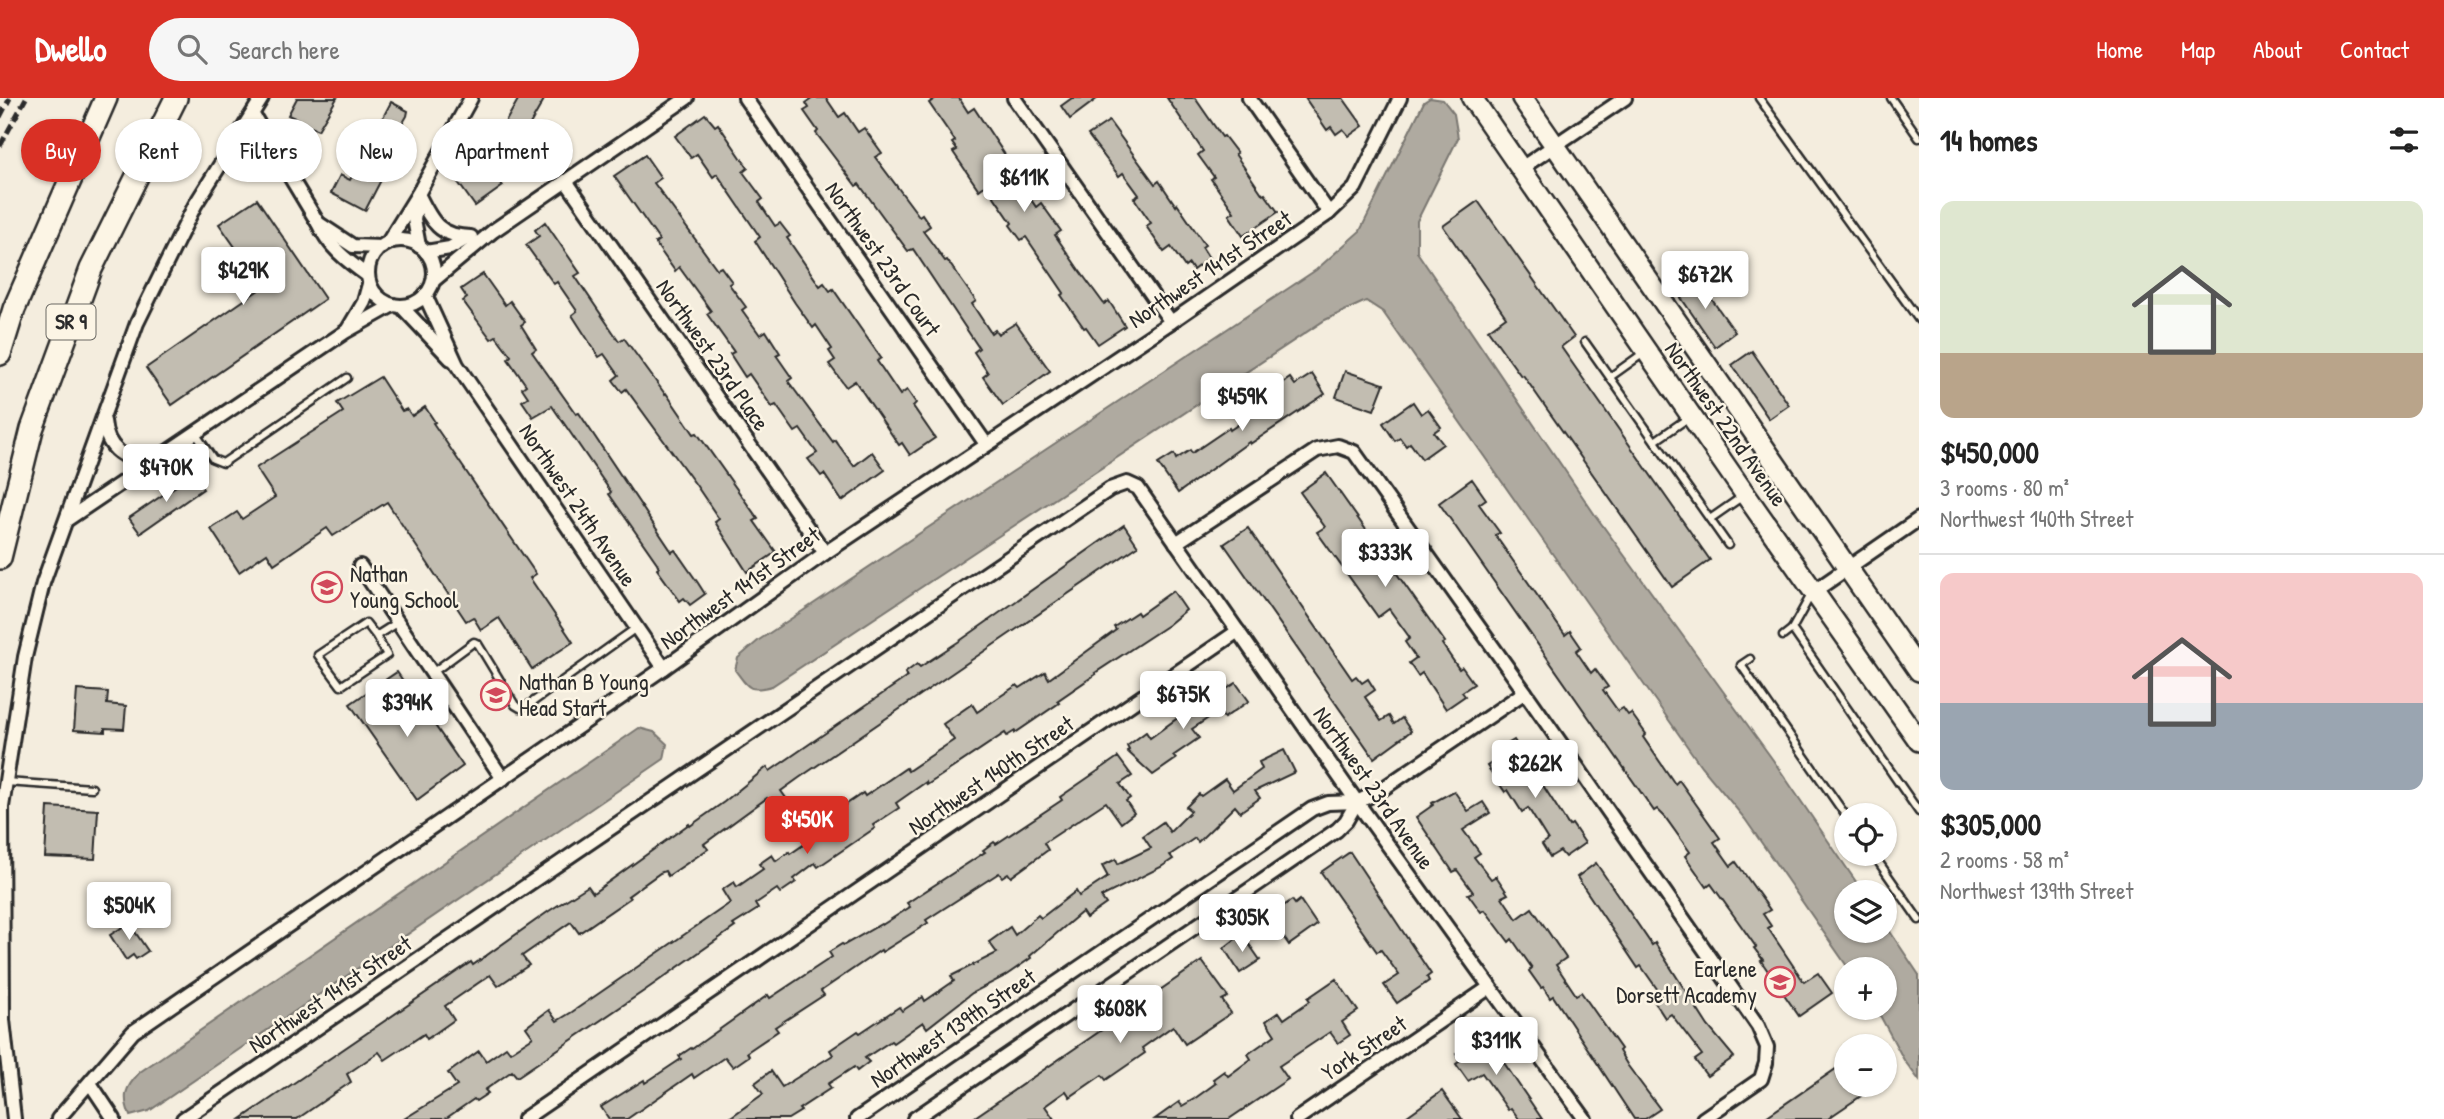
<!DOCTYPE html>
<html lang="en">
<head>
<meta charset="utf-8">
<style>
  body { margin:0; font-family:"Patrick Hand",sans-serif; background:#f6f6f6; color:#222; height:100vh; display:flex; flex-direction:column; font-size:26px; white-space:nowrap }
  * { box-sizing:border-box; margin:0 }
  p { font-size:23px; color:#767676 }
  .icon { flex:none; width:38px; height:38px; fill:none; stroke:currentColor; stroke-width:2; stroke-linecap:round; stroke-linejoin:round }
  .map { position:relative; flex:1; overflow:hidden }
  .panel { display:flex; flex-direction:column; background:#fff; width:525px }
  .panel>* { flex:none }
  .hud { position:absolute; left:21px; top:21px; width:665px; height:63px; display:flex; gap:14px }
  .controls { position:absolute; left:1834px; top:705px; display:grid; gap:14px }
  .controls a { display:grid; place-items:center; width:63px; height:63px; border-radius:50%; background:#fff; box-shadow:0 2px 5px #0004; font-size:35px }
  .price { position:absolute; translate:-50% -60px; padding:0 16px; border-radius:7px; background:#fff; color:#222; font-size:23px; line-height:46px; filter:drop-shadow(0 2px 4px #0008) }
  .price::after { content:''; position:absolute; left:50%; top:42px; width:21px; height:16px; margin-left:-10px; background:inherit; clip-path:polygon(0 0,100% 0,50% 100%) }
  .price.current { background:#d93025; color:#fff }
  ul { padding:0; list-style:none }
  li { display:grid; align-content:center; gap:14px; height:371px; padding:0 21px }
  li+li { border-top:2px solid #e0e0e0 }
  li span { display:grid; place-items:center; height:217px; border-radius:14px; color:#555 }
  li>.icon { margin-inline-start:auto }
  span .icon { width:126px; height:126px; fill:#fffc; stroke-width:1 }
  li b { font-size:30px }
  h2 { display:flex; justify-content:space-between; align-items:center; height:84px; padding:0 21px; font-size:30px }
  .tag { padding:0 24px; border-radius:32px; background:#fff; box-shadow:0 2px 5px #0004; font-size:24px; line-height:63px }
  .tag.current { background:#d93025; color:#fff }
  header { display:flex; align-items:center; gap:42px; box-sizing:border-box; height:98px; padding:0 35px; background:#d93025; color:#fff }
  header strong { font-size:33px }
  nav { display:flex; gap:38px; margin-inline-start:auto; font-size:24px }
  .search { width:490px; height:63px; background:#f6f6f6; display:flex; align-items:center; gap:18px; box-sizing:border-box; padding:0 24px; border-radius:38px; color:#767676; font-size:26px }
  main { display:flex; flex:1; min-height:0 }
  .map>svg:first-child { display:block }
  .water { fill:#afaaa0; stroke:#7a7771; stroke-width:2 }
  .building { fill:#c2bdb1; stroke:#2b2b2b; stroke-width:2 }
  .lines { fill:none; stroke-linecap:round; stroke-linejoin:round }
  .lane-casing { stroke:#2b2b2b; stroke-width:11 }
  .street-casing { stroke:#2b2b2b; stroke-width:18 }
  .secondary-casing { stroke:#2b2b2b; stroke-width:24 }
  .primary-casing { stroke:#2b2b2b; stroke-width:26 }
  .lane { stroke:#fcf5e5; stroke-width:6 }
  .street { stroke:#fcf5e5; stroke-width:12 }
  .secondary { stroke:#fcf5e5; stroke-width:19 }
  .primary { stroke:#fcf5e5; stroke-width:21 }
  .rail { stroke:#2b2b2b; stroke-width:5; stroke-dasharray:10 5; stroke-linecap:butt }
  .labels { text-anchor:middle; stroke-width:5; stroke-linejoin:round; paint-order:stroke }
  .shield { fill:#fcf5e5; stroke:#6a6863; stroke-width:2 }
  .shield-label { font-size:21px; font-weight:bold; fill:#2b2b2b }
  .street-label { font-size:23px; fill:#2b2b2b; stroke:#fcf5e5 }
  .poi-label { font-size:23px; fill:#2b2b2b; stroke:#fcf5e5; text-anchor:start }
</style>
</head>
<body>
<header>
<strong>Dwello</strong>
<div class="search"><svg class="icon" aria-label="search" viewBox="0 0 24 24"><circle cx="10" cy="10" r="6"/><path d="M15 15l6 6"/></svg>Search here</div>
<nav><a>Home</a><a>Map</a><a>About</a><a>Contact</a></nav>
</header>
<main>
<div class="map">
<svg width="1919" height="1021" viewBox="0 0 1919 1021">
  <rect width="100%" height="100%" fill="#f4edde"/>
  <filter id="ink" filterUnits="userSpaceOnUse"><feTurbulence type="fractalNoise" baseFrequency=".0143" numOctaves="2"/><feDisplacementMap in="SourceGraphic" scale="14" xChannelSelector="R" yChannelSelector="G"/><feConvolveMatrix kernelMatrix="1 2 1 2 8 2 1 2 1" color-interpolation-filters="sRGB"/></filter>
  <g filter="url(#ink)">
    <g class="water">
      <path d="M 1430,0 L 1443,2 L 1454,16 L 1458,40 L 1417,123 L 1417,154 L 1595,417 L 1773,662 L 1863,794 L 1846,794 L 1846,833 L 1885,833 L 1885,826 L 1919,877 L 1919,982 L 1904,962 L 1876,910 L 1885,910 L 1885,872 L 1849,871 L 1745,721 L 1701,668 L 1383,214 L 1366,203 L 1325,222 L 772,588 C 749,594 749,591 735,572 L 738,560 L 759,542 L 1316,172 L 1360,133 L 1424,4 Z"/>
      <path d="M 639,630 L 654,634 L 667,646 L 664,661 L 149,1013 L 130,1018 C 122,998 125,990 140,974 Z"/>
    </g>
    <g class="building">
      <polygon points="297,0 337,0 318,32 311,29 306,37 292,29 297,21 288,17"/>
      <polygon points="519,0 545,0 517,49 497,39"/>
      <polygon points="813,0 826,0 839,19 845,15 858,34 864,30 882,55 875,59 919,118 922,116 930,128 923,133 945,163 947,162 976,203 972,206 991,235 995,232 998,236 1016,225 1050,273 1003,307 983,279 988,275 974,254 979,250 913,151 908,153 859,86 856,88 816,35 818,33 804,13 809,10 806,5"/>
      <polygon points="936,0 959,0 968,14 974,10 1013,69 1010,70 1036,109 1041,105 1061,133 1055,137 1079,172 1104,206 1109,203 1125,228 1098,246 1086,229 1084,230 1061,197 1064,195 1026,139 1021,142 1010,127 1012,125 986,87 979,92 953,54 957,52 952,45 955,43 929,5"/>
      <polygon points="1072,0 1098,0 1070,21 1061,8"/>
      <polygon points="1167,0 1195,0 1222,39 1224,38 1237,55 1235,56 1263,97 1265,96 1278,114 1243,138 1229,117 1234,114 1211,81 1214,79 1198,57 1203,53"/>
      <polygon points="1305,0 1343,0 1363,28 1349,38 1343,31 1336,36 1331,29 1327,32"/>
      <polygon points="391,4 408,13 407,18 385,55 390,58 378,80 381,82 365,113 331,95 340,77 350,82"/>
      <polygon points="705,16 715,28 718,26 748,70 743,74 763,101 759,104 775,128 780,125 790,138 787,140 820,188 824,185 830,193 833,191 881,260 877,263 900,297 907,292 916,305 913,308 935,340 910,357 902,345 899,347 855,283 846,289 829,266 835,262 829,253 832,251 816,227 813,230 795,205 755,143 760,139 717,76 713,79 697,56 691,60 675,38"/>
      <polygon points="1109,23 1155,86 1159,83 1176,108 1177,106 1205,147 1202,149 1209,160 1193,172 1189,166 1185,169 1171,149 1164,154 1146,128 1151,125 1134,100 1139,97 1123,75 1119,78 1088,37"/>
      <polygon points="645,57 661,80 654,85 717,171 721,169 732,184 729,186 746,209 742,212 760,237 766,233 780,255 776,257 792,280 788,283 833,344 835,342 854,368 872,354 885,372 842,403 824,376 821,378 808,361 817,355 800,331 795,334 776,307 772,309 749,276 745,279 730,256 734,254 707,216 711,213 679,169 675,173 655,145 659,142 614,78"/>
      <polygon points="484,60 503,88 475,108 455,80"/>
      <polygon points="257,101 325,201 172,307 146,270 263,189 219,126"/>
      <polygon points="1478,103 1574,239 1561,249 1710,462 1672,489 1523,277 1521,278 1488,232 1506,219 1443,128"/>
      <polygon points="545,124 580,175 575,178 619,243 624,240 665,296 666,295 694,336 697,335 758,421 754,423 776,454 747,474 715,424 719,421 696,387 626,291 622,294 613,282 619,277 604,256 599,259 572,217 577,213 557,184 554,186 526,147 539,138 535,132"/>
      <polygon points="483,176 505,207 510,203 525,224 521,227 536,251 532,254 576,316 579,315 672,454 675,452 698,485 705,496 690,507 684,500 680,503 657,471 659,470 657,465 609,396 611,394 552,308 533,319 522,303 528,299 522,290 526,287 508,261 511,258 496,238 491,241 463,203 467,200 461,191"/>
      <polygon points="1695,178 1735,234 1715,249 1675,191"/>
      <polygon points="1752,253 1789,307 1769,321 1732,267"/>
      <polygon points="1345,273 1384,286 1374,312 1336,299"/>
      <polygon points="1312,276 1325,296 1250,346 1249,344 1178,395 1158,366 1174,356 1176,361 1190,352 1192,355 1229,330 1230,332 1276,301 1271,293 1290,280 1295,287"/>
      <polygon points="380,279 402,313 407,311 412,318 425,309 435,324 433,325 536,476 530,480 573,544 532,571 499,520 481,532 473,519 466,523 387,404 333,438 327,430 274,466 267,455 239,474 211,431 237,414 242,421 275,399 256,370 343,314 337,305"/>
      <polygon points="1413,304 1421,316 1428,311 1441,329 1434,334 1443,346 1422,361 1410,345 1406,348 1400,340 1395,343 1383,325"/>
      <polygon points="1326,375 1445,544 1442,546 1459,571 1462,569 1474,586 1462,594 1465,598 1446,611 1422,575 1418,578 1409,565 1416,560 1405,544 1410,540 1389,511 1378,519 1317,434 1325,429 1300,394"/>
      <polygon points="192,377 203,391 140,435 129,420"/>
      <polygon points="1472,381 1486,401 1479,406 1500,435 1495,437 1565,537 1570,533 1581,549 1576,553 1591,575 1595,571 1608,589 1603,592 1618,613 1623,610 1628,617 1631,615 1646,636 1643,639 1675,686 1679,682 1720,740 1714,744 1731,768 1736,764 1770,812 1763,816 1771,828 1768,830 1804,884 1818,875 1832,895 1799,918 1761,863 1763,862 1754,850 1756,849 1737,822 1711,786 1707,789 1685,758 1690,754 1665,719 1657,711 1654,713 1439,405"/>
      <polygon points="1124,427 1138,448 799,680 781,693 786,700 773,709 767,700 704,746 708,751 668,778 665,773 660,775 628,798 630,800 579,835 571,824 522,858 529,867 498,888 490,877 445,908 454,922 427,941 424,936 385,962 379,954 347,976 351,984 297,1021 241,1021 471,864 473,867 549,813 588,788 593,795 689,726 690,728 724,704 767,669 770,673 907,579 905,575 917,566 920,569 961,542"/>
      <polygon points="1248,430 1352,581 1356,578 1362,585 1368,581 1375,592 1365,599 1381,623 1389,618 1394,626 1402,620 1411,633 1374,660 1224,446"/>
      <polygon points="1173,493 1186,512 1168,527 1095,575 1096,576 1057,603 1059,605 1015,635 1015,633 1007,638 1005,635 927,687 926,684 896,705 899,710 873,727 875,730 818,769 815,765 794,781 796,784 780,795 777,791 755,806 758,811 733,827 735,829 644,893 517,979 512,973 485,992 488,995 476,1003 474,1001 445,1021 404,1021 457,988 448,975 462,965 479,953 486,963 506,949 510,954 533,939 526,929 549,912 557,923 572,914 730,805 722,792 734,784 737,789 763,771 759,766 772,757 776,763 789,754 790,756 841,721 835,714 863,695 865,698 906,670 908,673 954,642 943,626 972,606 977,614 1017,587 1020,590 1045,574 1049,581 1116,532 1114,529 1137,514 1139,517"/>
      <polygon points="397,574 410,593 389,608 405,631 427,616 463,668 417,702 350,606"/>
      <polygon points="1236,585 1249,603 1224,620 1219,613 1192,631 1199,640 1173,658 1176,661 1153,677 1127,653 1129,652 1127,648 1146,634 1150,640 1201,603 1203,606"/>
      <polygon points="77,592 108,594 107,606 126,608 124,631 105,630 105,634 74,632"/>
      <polygon points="1514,642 1569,728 1572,726 1585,745 1565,759 1560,753 1550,759 1542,746 1548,742 1528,710 1522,714 1508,692 1505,694 1487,668 1503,657 1499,651"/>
      <polygon points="1284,652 1295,674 1255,693 1260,700 1240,714 1235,708 1198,744 1195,740 1170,757 1173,761 1161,769 1101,799 1106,806 1086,820 1082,814 1030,858 1031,860 1005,878 972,895 927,930 923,924 893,945 891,943 865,960 869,964 857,973 854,969 828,986 831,990 799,1011 801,1013 788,1021 728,1021 763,996 755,985 771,973 782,989 833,957 830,952 858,933 860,935 899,909 902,913 923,899 925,903 954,883 951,878 997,855 989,844 1010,829 1015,837 1038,817 1041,820 1076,793 1079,798 1108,779 1102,768 1116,761 1118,766 1151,750 1143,738 1163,724 1170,734 1191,713 1186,709 1199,696 1201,698 1225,681 1233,692 1262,671 1259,664"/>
      <polygon points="1118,659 1132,678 1120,686 1130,700 1126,703 1134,715 1121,725 1106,704 1044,745 1048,752 1011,779 1008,775 1002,779 999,775 926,822 928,825 882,854 881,852 821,893 824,897 775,929 778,933 747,954 749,958 733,969 725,959 694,980 692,976 627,1021 609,1021 601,1009 644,982 645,985 681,961 679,958 691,950 692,951 768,897 770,900 832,859 829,854 842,846 844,847 881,826 882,827 910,809 907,805 985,754 983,752 994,744 996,746 1062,702 1060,699"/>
      <polygon points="1454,693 1468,713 1483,704 1490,715 1463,732 1480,755 1474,759 1491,781 1496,778 1508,796 1502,799 1517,821 1532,810 1566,860 1556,867 1576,897 1581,894 1621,951 1619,953 1628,968 1660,1011 1645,1021 1634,1021 1553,898 1550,900 1543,889 1541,890 1529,873 1532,870 1512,841 1509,844 1485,812 1481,814 1468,796 1473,794 1457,772 1453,774 1416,719 1433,707 1432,705"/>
      <polygon points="48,709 98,712 95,761 45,759"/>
      <polygon points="1350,754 1431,876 1427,879 1429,883 1397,905 1384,887 1399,877 1381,852 1377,854 1321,774"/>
      <polygon points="1596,765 1652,847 1655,845 1708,928 1734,959 1707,978 1695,962 1702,957 1671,916 1665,920 1654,903 1662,898 1641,868 1638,870 1577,779"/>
      <polygon points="1292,802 1295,806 1300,802 1317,827 1289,847 1269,818"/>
      <polygon points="129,825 148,853 136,861 133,857 126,862 110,837"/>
      <polygon points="1242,836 1260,862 1240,875 1224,850"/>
      <polygon points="1202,863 1228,899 1222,902 1231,915 1185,946 1173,928 1142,950 1145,955 1106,982 1102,977 1070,999 1066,993 1045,1008 1054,1021 972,1021 1125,916 1129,921 1150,906 1147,901"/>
      <polygon points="1336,881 1358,913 1342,924 1350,937 1338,945 1330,934 1279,968 1288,981 1229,1021 1155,1021 1179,1004 1182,1008 1194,1001 1216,985 1213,981 1224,973 1228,978 1251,961 1248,956 1275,937 1266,923 1279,914 1284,921 1310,903 1308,900"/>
      <polygon points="1481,939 1490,952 1494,950 1542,1021 1519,1021 1511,1010 1508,1012 1482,975 1468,983 1456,966 1460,963 1456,955"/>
      <polygon points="1846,964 1846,987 1854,987 1861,998 1833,1017 1828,1021 1763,1021"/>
      <polygon points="1442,993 1462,1021 1403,1021"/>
    </g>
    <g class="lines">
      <g class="lane-casing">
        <g id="lane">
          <polyline points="1759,0 1919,222"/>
          <polyline points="1891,0 1919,40"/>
          <polyline points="1585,244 1728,447"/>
          <polyline points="1610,279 1645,254"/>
          <polyline points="195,335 213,361 223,365 347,280"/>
          <polyline points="1655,343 1688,320"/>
          <polyline points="1710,421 1743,398"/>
          <polyline points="1812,495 1792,531 1919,714"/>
          <polyline points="376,538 387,557 341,588 318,557 366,525 376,538 398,524"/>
          <polyline points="1783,538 1792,531"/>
          <polyline points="1750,561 1741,567 1846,718"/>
          <polyline points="432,575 474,544 478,546 515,607 520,610 527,608 636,530"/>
          <polyline points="6,684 92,690"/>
          <polyline points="1873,756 1919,822"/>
        </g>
      </g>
      <g class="street-casing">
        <g id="street">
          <polyline points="745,0 986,346"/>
          <polyline points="1014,0 1171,224"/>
          <polyline points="1249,0 1329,115"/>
          <path d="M 253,17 L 318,125 C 329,149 346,162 368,178"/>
          <polyline points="1520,71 1625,0"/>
          <polyline points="566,83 825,455"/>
          <path d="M 418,96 C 431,122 438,139 471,139"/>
          <polyline points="418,99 414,121 419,148"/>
          <polyline points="318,125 353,148 382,149"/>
          <circle cx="401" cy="175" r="33"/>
          <polyline points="387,146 418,96 471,0"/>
          <polyline points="426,154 450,150 469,139"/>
          <polyline points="433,183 493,133 687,0"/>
          <polyline points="425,197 457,267 664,570"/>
          <polyline points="401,208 451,261"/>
          <polyline points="348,231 364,204 369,186"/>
          <path d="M 104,323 C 106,351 126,365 153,363"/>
          <polyline points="68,421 345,234 393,207"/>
          <polyline points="1176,445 1317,352 1338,348 1354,354 1525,594 1758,928 1767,949 1766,965 1761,981 1703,1021"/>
          <polyline points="360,468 503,681"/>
          <polyline points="1813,494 1919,421"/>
          <polyline points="90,985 114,1021"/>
          <polyline points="14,1021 3,922 2,709 25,559 43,485 137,225 195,107 262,0"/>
          <polyline points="58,1021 133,934 664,570 825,455 1171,224 1329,115 1355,90 1400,0"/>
          <polyline points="183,1021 1110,391 1127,385 1138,390 1357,704 1585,1021"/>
          <polyline points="524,1021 1238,533"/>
          <polyline points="857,1021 1312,711 1328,705 1357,704 1378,694 1525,594"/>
          <polyline points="914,1021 1337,732 1346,723 1357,704"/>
          <polyline points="1297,1021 1490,889"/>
        </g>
      </g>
      <g class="secondary-casing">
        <g id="secondary">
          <polyline points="1472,0 1745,396 1919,643"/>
          <polyline points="1522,0 1919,573"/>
        </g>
      </g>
      <g class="primary-casing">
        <g id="primary">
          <polyline points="0,256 14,211 106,0"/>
          <polyline points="0,460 32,331 91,171 176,0"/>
        </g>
      </g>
      <use href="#lane" class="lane"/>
      <use href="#street" class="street"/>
      <use href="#secondary" class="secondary"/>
      <use href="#primary" class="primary"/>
      <g class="rail">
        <polyline points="0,19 10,0"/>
        <polyline points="0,48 26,0"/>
      </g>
    </g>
  </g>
  <defs>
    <g id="school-ring" transform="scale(1.575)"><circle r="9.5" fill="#fcf5e5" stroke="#d1495b" stroke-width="1.5"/><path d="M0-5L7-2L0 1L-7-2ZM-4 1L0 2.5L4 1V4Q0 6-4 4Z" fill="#d1495b"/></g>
  </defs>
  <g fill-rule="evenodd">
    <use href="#school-ring" x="327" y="489"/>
    <use href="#school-ring" x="496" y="597"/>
    <use href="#school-ring" x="1780" y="884"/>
  </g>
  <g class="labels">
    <rect class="shield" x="46.5" y="206.5" width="49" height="35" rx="5"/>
    <g class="shield-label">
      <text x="71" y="231">SR 9</text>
    </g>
    <g class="street-label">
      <text transform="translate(883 161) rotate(55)" y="8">Northwest 23rd Court</text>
      <text transform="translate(1210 171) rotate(-34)" y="8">Northwest 141st Street</text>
      <text transform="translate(713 257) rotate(55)" y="8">Northwest 23rd Place</text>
      <text transform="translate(1726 326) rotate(55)" y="8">Northwest 22nd Avenue</text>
      <text transform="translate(578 407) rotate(56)" y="8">Northwest 24th Avenue</text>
      <text transform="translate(740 490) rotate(-36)" y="8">Northwest 141st Street</text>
      <text transform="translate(991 677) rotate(-34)" y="8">Northwest 140th Street</text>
      <text transform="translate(1374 690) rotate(55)" y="8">Northwest 23rd Avenue</text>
      <text transform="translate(330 896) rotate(-34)" y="8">Northwest 141st Street</text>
      <text transform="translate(953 930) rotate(-34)" y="8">Northwest 139th Street</text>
      <text transform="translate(1364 950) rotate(-34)" y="8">York Street</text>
    </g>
    <g class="poi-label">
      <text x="350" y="484">Nathan<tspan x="350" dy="26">Young School</tspan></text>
      <text x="519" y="592">Nathan B Young<tspan x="519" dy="26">Head Start</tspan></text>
      <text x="1757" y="879" text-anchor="end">Earlene<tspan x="1757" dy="26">Dorsett Academy</tspan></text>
    </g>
  </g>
</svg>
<div class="controls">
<a><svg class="icon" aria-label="locate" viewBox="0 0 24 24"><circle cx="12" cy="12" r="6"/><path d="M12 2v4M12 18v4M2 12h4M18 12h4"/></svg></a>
<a><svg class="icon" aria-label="layers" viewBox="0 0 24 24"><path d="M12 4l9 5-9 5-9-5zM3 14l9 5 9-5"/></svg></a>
<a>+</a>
<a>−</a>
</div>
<b class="price" style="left:1024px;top:116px">$611K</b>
<b class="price" style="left:243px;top:209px">$429K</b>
<b class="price" style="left:1705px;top:213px">$672K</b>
<b class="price" style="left:1242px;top:335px">$459K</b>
<b class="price" style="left:166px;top:406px">$470K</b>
<b class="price" style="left:1385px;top:491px">$333K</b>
<b class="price" style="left:1183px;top:633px">$675K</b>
<b class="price" style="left:407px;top:641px">$394K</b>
<b class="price" style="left:1535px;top:702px">$262K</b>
<b class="price current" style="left:807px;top:758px">$450K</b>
<b class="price" style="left:129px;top:844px">$504K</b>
<b class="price" style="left:1242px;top:856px">$305K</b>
<b class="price" style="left:1120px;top:947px">$608K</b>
<b class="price" style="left:1496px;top:979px">$311K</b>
<div class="hud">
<a class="tag current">Buy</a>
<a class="tag">Rent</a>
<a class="tag">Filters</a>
<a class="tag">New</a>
<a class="tag">Apartment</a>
</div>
</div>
<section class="panel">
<h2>14 homes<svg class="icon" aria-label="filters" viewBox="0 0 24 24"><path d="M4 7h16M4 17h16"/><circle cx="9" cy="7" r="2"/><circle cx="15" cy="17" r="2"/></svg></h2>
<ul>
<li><span style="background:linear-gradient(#dfe7d0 70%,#b9a48a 0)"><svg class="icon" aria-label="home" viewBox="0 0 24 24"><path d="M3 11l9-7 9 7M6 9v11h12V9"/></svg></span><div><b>$450,000</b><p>3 rooms · 80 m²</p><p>Northwest 140th Street</p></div></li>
<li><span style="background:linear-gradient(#f6c9c9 60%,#9aa5b1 0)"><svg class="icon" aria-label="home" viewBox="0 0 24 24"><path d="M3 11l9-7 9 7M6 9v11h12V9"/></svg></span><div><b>$305,000</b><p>2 rooms · 58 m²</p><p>Northwest 139th Street</p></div></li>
</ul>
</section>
</main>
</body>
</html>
